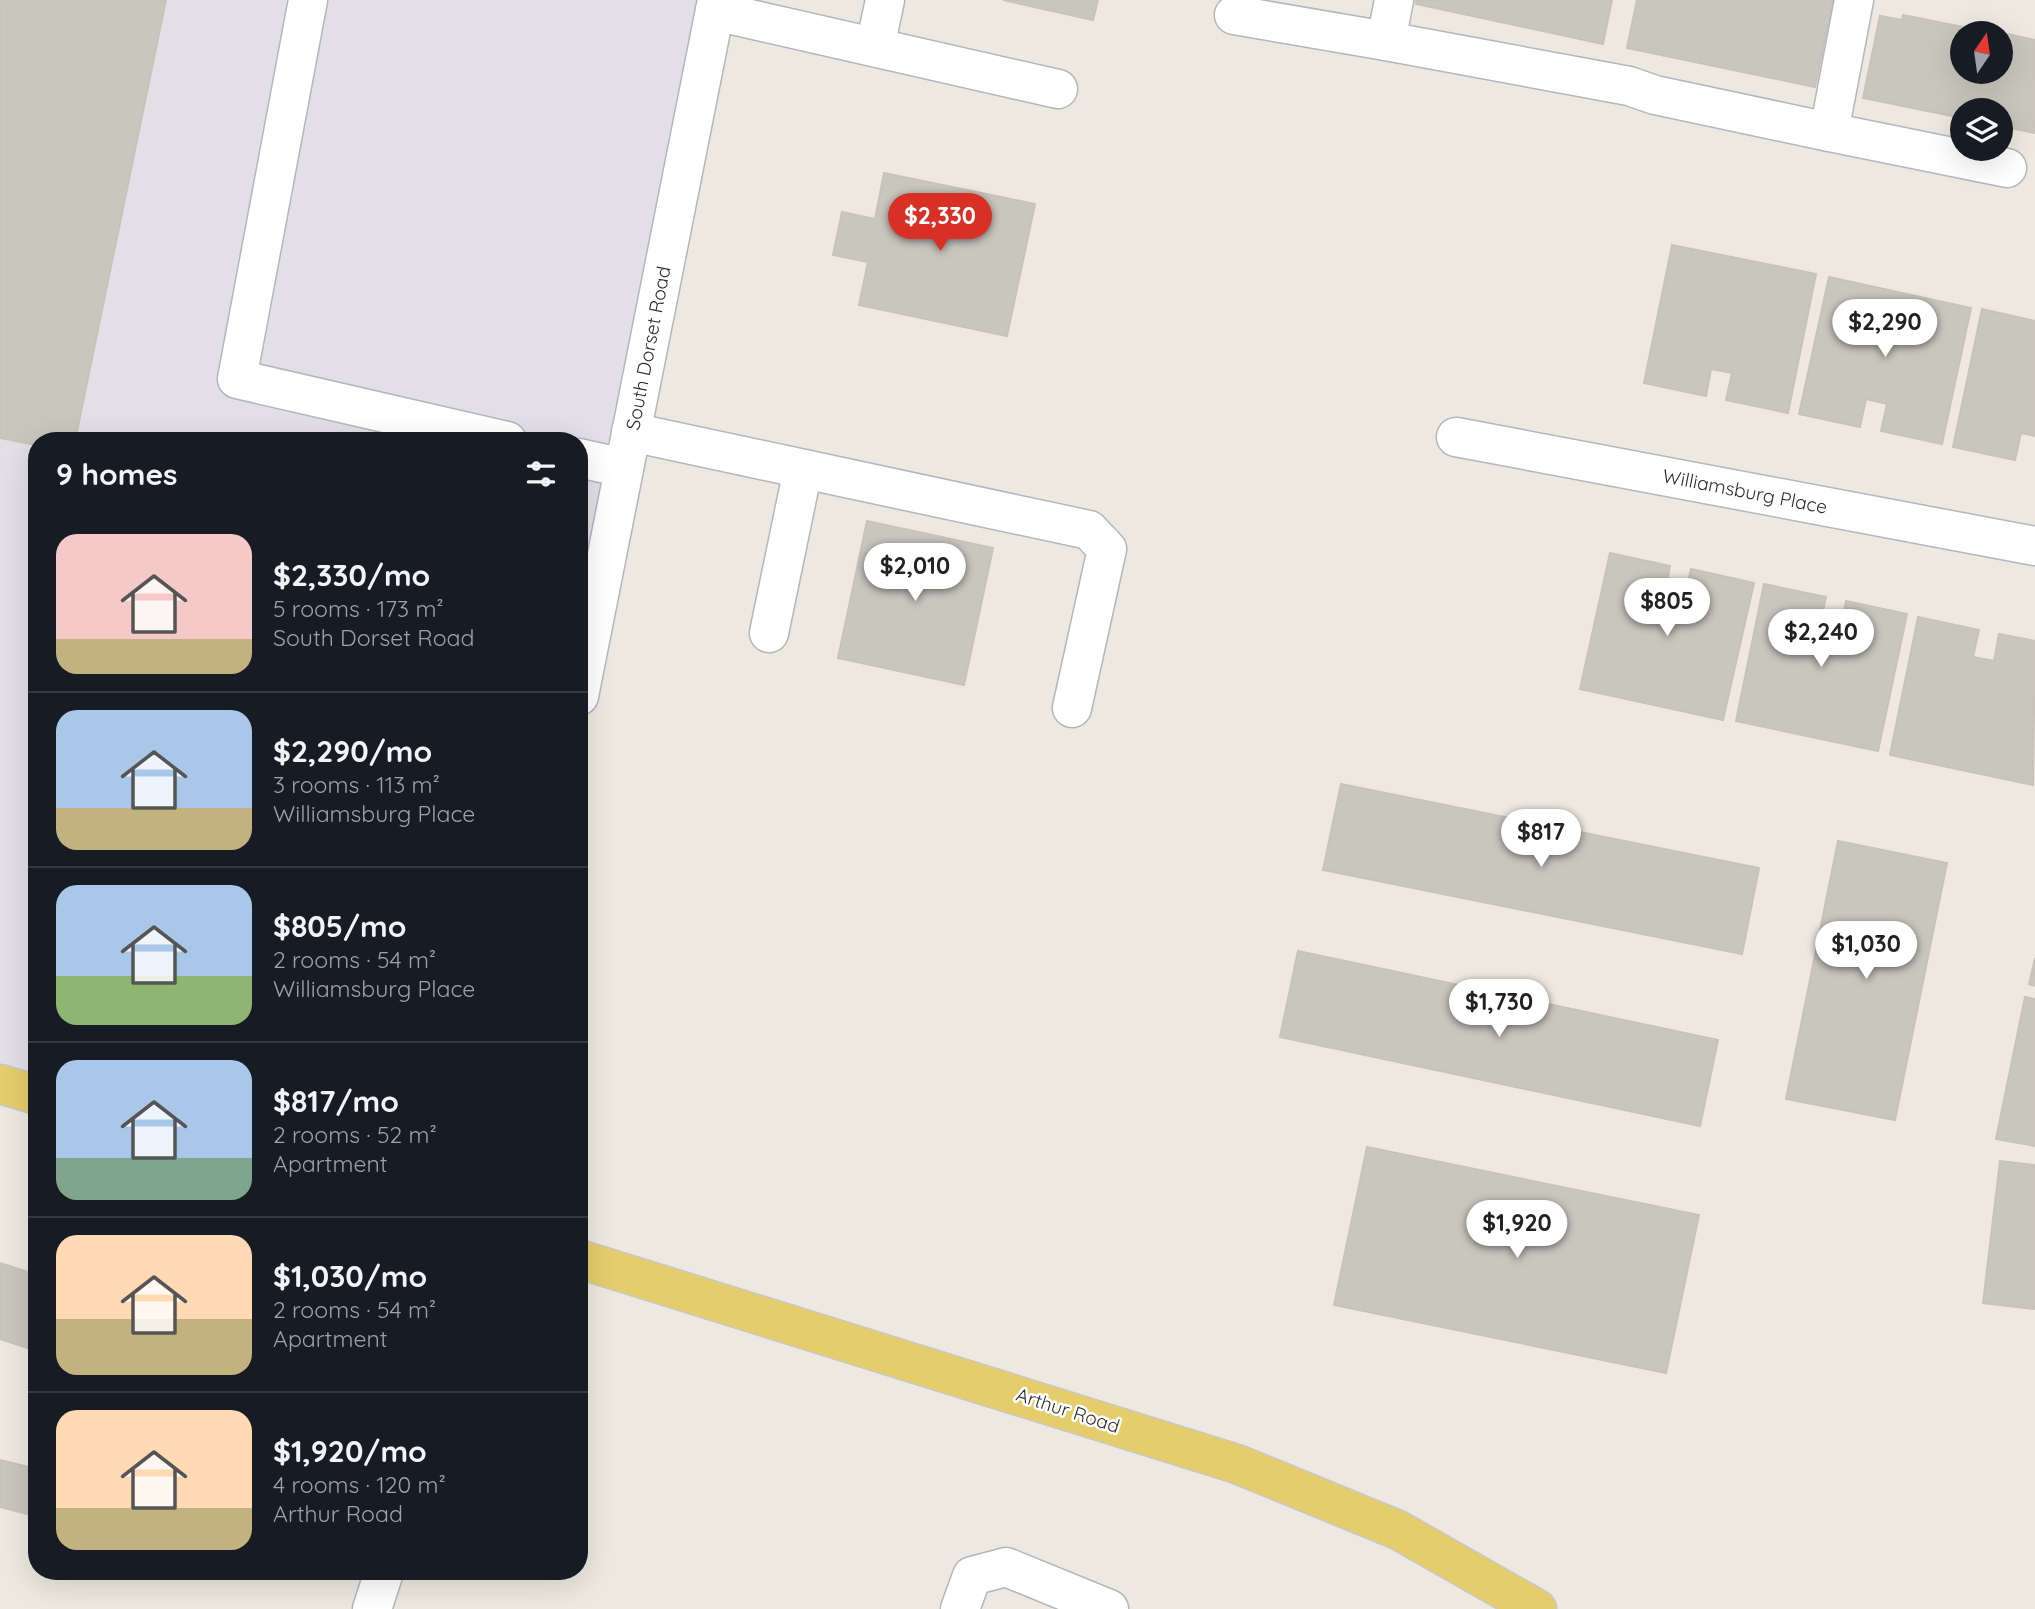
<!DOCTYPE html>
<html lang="en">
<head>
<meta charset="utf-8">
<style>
  body { margin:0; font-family:Quicksand,sans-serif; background:#242831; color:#f1f3f6; height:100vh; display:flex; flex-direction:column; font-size:26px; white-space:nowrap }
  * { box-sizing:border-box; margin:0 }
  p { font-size:23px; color:#9ea1a6 }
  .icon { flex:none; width:38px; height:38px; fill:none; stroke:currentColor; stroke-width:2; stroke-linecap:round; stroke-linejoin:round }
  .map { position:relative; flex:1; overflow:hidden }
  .panel { position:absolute; left:28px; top:432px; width:560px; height:1148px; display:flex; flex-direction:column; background:#171b24; border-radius:28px; box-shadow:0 7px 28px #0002 }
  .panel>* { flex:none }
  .needle { width:46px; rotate:13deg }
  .controls { position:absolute; left:1950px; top:21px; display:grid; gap:14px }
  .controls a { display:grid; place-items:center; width:63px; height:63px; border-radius:50%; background:#171b24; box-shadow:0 7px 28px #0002; font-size:35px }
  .price { position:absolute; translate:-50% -60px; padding:0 16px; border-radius:24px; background:#fff; color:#222; font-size:23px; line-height:46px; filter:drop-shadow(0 2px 4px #0008) }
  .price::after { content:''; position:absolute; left:50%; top:42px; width:21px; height:16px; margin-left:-10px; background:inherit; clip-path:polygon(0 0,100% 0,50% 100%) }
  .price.on { background:#d93025; color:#fff }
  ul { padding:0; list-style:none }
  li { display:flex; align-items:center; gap:21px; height:175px; padding:0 28px }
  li+li { border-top:2px solid #363941 }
  li span { display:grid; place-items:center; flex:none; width:196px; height:140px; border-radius:21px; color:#555 }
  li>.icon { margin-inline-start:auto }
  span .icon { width:84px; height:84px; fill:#fffc; stroke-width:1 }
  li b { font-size:30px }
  h2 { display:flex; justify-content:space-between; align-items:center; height:84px; padding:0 28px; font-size:30px }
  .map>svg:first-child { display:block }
  .industrial { fill:#e2e0e6 }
  .building { fill:#c9c6be; stroke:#c8c3ba; stroke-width:2 }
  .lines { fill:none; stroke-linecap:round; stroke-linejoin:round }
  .minor-casing { stroke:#b3b6be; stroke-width:41 }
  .major-casing { stroke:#c8c8c8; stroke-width:41 }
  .minor { stroke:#fff; stroke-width:38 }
  .major { stroke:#e5cd6c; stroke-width:38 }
  .labels { text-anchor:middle; stroke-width:5; stroke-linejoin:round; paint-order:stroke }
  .street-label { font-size:19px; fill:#2c2c2c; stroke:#fff }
</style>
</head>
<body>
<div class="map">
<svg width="2035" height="1609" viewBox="0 0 2035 1609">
  <rect width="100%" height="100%" fill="#ede8e0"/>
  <polygon class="industrial" points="0,0 717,0 579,696 579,441 37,441 37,1095 0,1084"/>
  <g class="building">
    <polygon points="0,0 166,0 75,441 37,441 37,445 0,438"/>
    <polygon points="1003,0 1098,0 1093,20"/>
    <polygon points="1416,0 1612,0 1603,44 1416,4"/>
    <polygon points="1637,0 1833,0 1815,87 1627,48"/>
    <polygon points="1903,15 1993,33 1962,33 1962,72 2000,72 2000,33 1993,31 2035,40 2035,133 2000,126 2000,110 1962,110 1962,118 1863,98 1880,16 1902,20"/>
    <polygon points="884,173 1035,204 1007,336 859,305 868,262 833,255 842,212 875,219"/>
    <polygon points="1672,245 1816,274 1788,413 1726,400 1732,373 1711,369 1706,396 1644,383"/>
    <polygon points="1829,277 1971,308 1942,444 1881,431 1887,404 1866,399 1860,427 1799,414"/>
    <polygon points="1982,309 2035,321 2035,436 2021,433 2015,460 1953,447"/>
    <polygon points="867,521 993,548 964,685 838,658"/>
    <polygon points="1610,553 1670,566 1664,594 1684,599 1691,569 1754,583 1723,720 1580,689"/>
    <polygon points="1764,584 1826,597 1820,625 1840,629 1846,601 1907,614 1878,751 1736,721"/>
    <polygon points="1918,617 1979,630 1973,657 1994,661 1999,634 2035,641 2033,785 1890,755"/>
    <polygon points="1341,784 1759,868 1742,954 1323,870"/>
    <polygon points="1838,841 1947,863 1895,1120 1786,1099"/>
    <polygon points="1298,951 1718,1040 1700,1126 1280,1037"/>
    <polygon points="2035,958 2035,986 2029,984"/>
    <polygon points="2025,997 2035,999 2035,1146 1996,1139"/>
    <polygon points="1367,1147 1699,1215 1666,1373 1334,1305"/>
    <polygon points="2000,1161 2035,1165 2035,1309 1983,1303"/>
    <polygon points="0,1263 37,1275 37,1351 0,1339"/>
    <polygon points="0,1460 37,1469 35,1516 0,1507"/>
  </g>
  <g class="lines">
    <g class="minor-casing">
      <g id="minor">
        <polyline points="308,0 237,379 507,441"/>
        <polyline points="1854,0 1829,132 2007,168"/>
        <polyline points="715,11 1058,89"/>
        <polyline points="1234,15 1386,41 1394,0"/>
        <polyline points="1386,41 1629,86 1655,95 1829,132"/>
        <polyline points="875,47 885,0"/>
        <polyline points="631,432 1089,530 1107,549 1072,708"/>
        <polyline points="1456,437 2035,546"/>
        <polyline points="579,458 624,468"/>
        <polyline points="769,633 803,469"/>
        <polyline points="579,696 717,0"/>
        <polyline points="372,1609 384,1572"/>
        <polyline points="960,1609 972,1576 1006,1567 1109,1609"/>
      </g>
    </g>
    <g class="major-casing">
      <g id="major">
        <polyline points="0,1084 37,1095"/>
        <polyline points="579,1259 1237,1464 1398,1530 1537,1609"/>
      </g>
    </g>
    <use href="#minor" class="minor"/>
    <use href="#major" class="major"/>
  </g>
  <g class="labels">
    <g class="street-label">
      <text transform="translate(648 348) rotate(-79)" y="7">South Dorset Road</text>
      <text transform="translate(1745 491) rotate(11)" y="7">Williamsburg Place</text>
      <text transform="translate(1068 1410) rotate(18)" y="7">Arthur Road</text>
    </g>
  </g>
</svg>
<div class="controls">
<a><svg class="needle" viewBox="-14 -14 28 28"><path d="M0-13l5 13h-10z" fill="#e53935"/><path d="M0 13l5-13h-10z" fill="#9ea1a6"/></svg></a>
<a><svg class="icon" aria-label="layers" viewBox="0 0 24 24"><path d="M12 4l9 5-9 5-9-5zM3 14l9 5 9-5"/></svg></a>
</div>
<b class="price on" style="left:940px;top:253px">$2,330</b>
<b class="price" style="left:1885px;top:359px">$2,290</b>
<b class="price" style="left:915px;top:603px">$2,010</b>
<b class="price" style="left:1667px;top:638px">$805</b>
<b class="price" style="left:1821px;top:669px">$2,240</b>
<b class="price" style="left:1541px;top:869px">$817</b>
<b class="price" style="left:1866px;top:981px">$1,030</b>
<b class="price" style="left:1499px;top:1039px">$1,730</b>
<b class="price" style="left:1517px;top:1260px">$1,920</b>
<section class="panel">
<h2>9 homes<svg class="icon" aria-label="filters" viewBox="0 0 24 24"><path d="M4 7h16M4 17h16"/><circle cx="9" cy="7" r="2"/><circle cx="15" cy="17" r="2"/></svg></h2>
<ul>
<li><span style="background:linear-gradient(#f6c9c9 75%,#c2b280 0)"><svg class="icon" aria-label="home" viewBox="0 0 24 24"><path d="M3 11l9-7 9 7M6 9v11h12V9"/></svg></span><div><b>$2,330/mo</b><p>5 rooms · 173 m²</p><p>South Dorset Road</p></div></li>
<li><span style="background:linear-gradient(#a9c7e8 70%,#c2b280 0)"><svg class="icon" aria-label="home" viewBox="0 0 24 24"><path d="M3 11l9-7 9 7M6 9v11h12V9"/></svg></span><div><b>$2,290/mo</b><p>3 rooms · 113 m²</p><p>Williamsburg Place</p></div></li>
<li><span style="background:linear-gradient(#a9c7e8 65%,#8fb573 0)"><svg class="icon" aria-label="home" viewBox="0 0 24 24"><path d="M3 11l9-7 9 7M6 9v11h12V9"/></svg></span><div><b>$805/mo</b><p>2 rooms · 54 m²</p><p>Williamsburg Place</p></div></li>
<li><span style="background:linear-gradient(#a9c7e8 70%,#7fa58c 0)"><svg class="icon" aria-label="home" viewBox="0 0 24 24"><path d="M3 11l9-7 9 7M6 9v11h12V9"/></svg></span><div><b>$817/mo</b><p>2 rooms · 52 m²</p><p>Apartment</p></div></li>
<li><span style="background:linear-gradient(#ffd9b3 60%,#c2b280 0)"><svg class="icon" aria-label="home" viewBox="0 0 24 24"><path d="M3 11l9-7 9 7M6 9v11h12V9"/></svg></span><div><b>$1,030/mo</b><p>2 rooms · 54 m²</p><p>Apartment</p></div></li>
<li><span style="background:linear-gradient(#ffd9b3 70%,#c2b280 0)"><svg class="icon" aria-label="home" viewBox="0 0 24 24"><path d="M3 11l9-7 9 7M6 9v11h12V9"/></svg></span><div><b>$1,920/mo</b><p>4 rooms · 120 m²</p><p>Arthur Road</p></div></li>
</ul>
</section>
</div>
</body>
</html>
